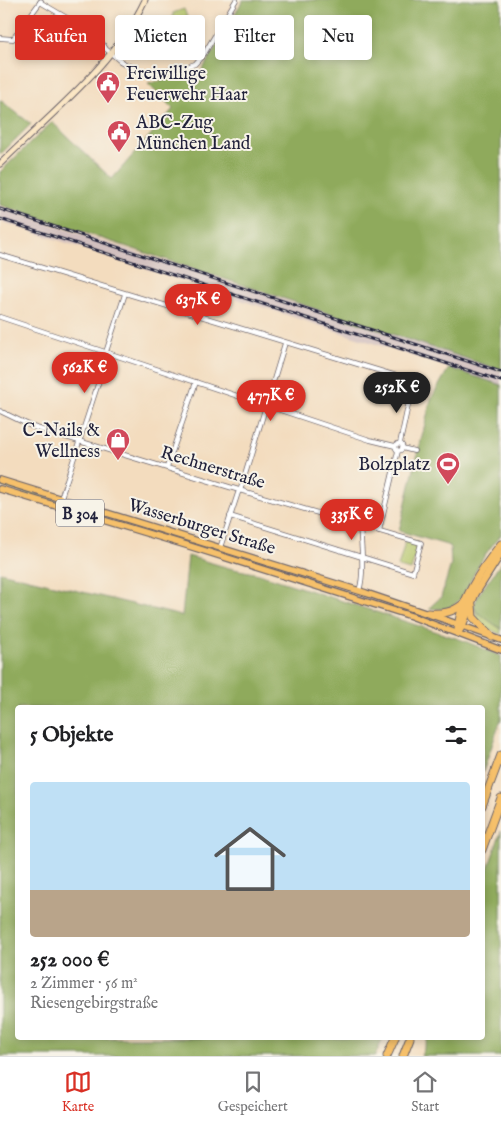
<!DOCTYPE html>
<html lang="de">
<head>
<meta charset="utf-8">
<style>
  body { margin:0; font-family:"IM FELL English",serif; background:#f2f2f2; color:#202124; height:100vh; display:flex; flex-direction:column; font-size:19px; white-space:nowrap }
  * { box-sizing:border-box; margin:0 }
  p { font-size:16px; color:#757577 }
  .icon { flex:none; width:28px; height:28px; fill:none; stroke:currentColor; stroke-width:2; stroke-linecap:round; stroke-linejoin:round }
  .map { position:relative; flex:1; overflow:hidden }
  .sheet { position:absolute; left:15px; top:705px; width:470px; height:335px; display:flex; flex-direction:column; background:#fff; border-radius:5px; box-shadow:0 2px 8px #0003 }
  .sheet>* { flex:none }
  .top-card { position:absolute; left:15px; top:15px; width:471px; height:45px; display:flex; gap:10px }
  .price { position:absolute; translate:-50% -42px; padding:0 11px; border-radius:18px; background:#d93025; color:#fff; font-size:16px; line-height:32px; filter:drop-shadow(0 1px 2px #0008) }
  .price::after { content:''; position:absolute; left:50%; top:30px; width:15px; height:11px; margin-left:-8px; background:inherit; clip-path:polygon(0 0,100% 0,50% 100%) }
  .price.on { background:#222; color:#fff }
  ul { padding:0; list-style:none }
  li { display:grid; align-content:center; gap:10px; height:265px; padding:0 15px }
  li+li { border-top:1px solid #e0e0e0 }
  li span { display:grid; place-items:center; height:155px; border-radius:5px; color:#555 }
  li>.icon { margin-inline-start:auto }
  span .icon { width:90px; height:90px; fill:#fffc; stroke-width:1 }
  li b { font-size:21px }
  h2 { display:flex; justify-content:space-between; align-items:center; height:60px; padding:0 15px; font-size:21px }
  .pill { padding:0 18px; border-radius:5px; background:#fff; box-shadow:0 2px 8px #0003; font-size:18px; line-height:45px }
  .pill.on { background:#d93025; color:#fff }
  .dock { display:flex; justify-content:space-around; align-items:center; height:70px; border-top:1px solid #e0e0e0; background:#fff; font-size:14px; color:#757577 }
  .dock a { display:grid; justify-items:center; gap:2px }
  .dock .on { color:#d93025 }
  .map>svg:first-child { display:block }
  .industrial { fill:#d1bfbe }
  .green { fill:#b4c568; stroke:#6b7452 }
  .forest { fill:#8faa5c; stroke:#58664c }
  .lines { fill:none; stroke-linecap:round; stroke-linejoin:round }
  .minor-casing { stroke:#6b6369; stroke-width:5.5 }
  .secondary-casing { stroke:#6b6369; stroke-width:7 }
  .primary-casing { stroke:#6b6369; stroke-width:8 }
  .motorway-casing { stroke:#6b6369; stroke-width:9 }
  .minor { stroke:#fff; stroke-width:4 }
  .secondary { stroke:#fbe6c4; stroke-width:5 }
  .primary { stroke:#f6c06b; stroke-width:5.5 }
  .motorway { stroke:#f6c06b; stroke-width:7 }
  .rail-casing { stroke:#22223b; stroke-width:3 }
  .rail { stroke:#f7f3e8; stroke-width:1; stroke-dasharray:4; stroke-linecap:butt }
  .labels { text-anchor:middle; stroke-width:4; stroke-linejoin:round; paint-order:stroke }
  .shield { fill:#f7f3e8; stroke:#62616f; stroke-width:1 }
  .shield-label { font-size:16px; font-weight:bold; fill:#22223b }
  .poi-label { font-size:18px; fill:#22223b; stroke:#f7f3e8; text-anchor:start }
  .street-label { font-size:18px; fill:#22223b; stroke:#f7f3e8 }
</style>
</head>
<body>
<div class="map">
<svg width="501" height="1056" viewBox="0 0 501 1056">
  <rect width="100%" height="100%" fill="#f7f3e8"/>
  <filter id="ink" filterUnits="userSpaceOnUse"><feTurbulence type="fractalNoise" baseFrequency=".02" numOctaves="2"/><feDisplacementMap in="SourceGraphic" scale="10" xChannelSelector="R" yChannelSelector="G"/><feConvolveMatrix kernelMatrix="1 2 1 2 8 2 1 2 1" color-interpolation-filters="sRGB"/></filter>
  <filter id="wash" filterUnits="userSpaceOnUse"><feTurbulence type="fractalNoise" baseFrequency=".0096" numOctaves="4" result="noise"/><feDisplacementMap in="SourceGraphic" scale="20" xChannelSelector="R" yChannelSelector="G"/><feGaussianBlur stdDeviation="1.12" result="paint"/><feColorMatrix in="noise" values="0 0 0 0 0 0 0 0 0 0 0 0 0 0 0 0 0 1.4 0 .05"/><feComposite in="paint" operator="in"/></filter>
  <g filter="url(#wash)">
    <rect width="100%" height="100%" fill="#f3dcbe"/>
    <polygon class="industrial" points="0,208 501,370 501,385 0,221"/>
    <g class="green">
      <polygon points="184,9 187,17 186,26 177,36 172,32 173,13"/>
      <polygon points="0,483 183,539 170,536 0,486"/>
      <polygon points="406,539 419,543 411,570 398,567"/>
      <path d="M 474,605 L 477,612 L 501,629 L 501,634 C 484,628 476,623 474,605 Z"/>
    </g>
    <g class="forest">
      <polygon points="243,0 501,0 501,370 0,205 0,172 52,122 112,179 173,109 148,84 201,72"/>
      <polygon points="0,100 31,124 0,155"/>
      <path d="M 449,368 L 501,385 L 501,535 C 490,547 481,560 474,574 C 463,595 458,614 429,608 L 441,597 L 451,564 L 450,546 L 399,531 L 431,399 Z"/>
      <polygon points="188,556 229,568 259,574 361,607 462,640 501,656 501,719 483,772 482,708 18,708 18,1038 383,1038 375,1056 0,1056 0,572 182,616"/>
      <polygon points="501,563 501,629 477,612 474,605 479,594"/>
      <polygon points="501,831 501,1056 421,1056 428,1038 482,1038 483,883"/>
    </g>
  </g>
  <g filter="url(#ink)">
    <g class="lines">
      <g class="minor-casing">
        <g id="minor">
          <polyline points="40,2 94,34 99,38 106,49 120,61 142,73 156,73 186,67 195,64 204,54 236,0"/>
          <polyline points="0,38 13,39 41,1"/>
          <polyline points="0,255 400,377 412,385 412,387 400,443"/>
          <polyline points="0,317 370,440 395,446"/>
          <polyline points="106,352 125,294"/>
          <polyline points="0,411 33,427 239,490 421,543 413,573 230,516"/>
          <circle cx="399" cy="447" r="3.5"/>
          <polyline points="402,448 414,451"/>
          <polyline points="167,467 196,382"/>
          <polyline points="61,498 108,353"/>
          <polyline points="379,531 398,451"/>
          <polyline points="220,548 238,493 241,488 285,343"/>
          <path d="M 359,591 C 365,574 361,543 360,525"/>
        </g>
      </g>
      <g class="secondary-casing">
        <path id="secondary" d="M 0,164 C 49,115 115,64 145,0"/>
      </g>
      <g class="primary-casing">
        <g id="primary">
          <polyline points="0,480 366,593 443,619 501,640"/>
          <polyline points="0,489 186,545 411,616 501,650"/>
        </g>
      </g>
      <g class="motorway-casing">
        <g id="motorway">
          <polyline points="472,605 473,617 492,637"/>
          <path d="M 428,613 C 442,614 452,613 463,604"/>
          <path d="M 458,632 C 458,602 483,567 501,544"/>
          <polyline points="458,632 462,626 475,594 501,553"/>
          <polyline points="482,806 501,755"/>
          <polyline points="482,850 501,798"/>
          <polyline points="387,1056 395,1038"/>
          <polyline points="403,1056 410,1038"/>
        </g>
      </g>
      <use href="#minor" class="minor"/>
      <use href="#secondary" class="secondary"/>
      <use href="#primary" class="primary"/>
      <use href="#motorway" class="motorway"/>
      <g class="rail-casing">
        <g id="rail">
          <polyline points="0,209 501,372"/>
          <polyline points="0,219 501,381"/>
        </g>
      </g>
      <use href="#rail" class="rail"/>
    </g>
  </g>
  <defs>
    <g id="civic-pin" transform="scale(1.25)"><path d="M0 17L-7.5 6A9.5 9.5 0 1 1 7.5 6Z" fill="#d1495b" stroke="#f7f3e8"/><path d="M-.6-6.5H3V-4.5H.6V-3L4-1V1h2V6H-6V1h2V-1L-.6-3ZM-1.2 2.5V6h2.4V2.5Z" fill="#fff"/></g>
    <g id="shop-pin" transform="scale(1.25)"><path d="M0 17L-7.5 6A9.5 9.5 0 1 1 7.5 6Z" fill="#d1495b" stroke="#f7f3e8"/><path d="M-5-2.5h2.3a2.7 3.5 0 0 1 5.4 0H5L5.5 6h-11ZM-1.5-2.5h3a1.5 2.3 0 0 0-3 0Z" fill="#fff"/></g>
    <g id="stadium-pin" transform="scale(1.25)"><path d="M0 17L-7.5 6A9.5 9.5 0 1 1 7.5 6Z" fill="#d1495b" stroke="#f7f3e8"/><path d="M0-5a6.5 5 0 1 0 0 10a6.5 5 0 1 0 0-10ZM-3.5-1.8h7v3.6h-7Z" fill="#fff"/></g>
  </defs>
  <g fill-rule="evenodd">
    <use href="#civic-pin" x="108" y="83"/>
    <use href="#civic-pin" x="119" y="132"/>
    <use href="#shop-pin" x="118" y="440"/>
    <use href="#stadium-pin" x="448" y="464"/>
  </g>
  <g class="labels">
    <rect class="shield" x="56" y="499.5" width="48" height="27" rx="4"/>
    <g class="shield-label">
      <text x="80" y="519">B 304</text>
    </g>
    <g class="poi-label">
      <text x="126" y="79">Freiwillige<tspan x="126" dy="21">Feuerwehr Haar</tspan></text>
      <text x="136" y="128">ABC-Zug<tspan x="136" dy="21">München Land</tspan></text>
      <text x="100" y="436" text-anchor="end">C-Nails &amp;<tspan x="100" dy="21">Wellness</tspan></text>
      <text x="430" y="470" text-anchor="end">Bolzplatz</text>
    </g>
    <g class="street-label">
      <text transform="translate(213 467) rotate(17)" y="6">Rechnerstraße</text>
      <text transform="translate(202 526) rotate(17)" y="6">Wasserburger Straße</text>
    </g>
  </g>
</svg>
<b class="price" style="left:198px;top:326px">637K €</b>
<b class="price" style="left:85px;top:394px">562K €</b>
<b class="price on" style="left:397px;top:414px">252K €</b>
<b class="price" style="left:271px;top:422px">477K €</b>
<b class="price" style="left:352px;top:541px">335K €</b>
<div class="top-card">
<a class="pill on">Kaufen</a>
<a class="pill">Mieten</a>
<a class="pill">Filter</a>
<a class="pill">Neu</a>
</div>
<section class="sheet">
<h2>5 Objekte<svg class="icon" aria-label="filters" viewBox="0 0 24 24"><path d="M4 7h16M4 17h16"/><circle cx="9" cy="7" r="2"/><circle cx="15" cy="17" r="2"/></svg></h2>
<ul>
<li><span style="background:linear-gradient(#bfe0f5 70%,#b9a48a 0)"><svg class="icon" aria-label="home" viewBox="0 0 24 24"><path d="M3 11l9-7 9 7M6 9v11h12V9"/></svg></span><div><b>252 000 €</b><p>2 Zimmer · 56 m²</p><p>Riesengebirgstraße</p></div></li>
</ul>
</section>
</div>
<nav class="dock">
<a class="on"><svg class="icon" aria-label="map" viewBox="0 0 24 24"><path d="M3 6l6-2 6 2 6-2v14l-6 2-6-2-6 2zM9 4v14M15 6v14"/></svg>Karte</a>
<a><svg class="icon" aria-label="saved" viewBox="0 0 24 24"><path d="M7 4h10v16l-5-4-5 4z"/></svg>Gespeichert</a>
<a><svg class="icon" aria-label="home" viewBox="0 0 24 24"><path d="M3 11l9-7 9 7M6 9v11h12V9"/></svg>Start</a>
</nav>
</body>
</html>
